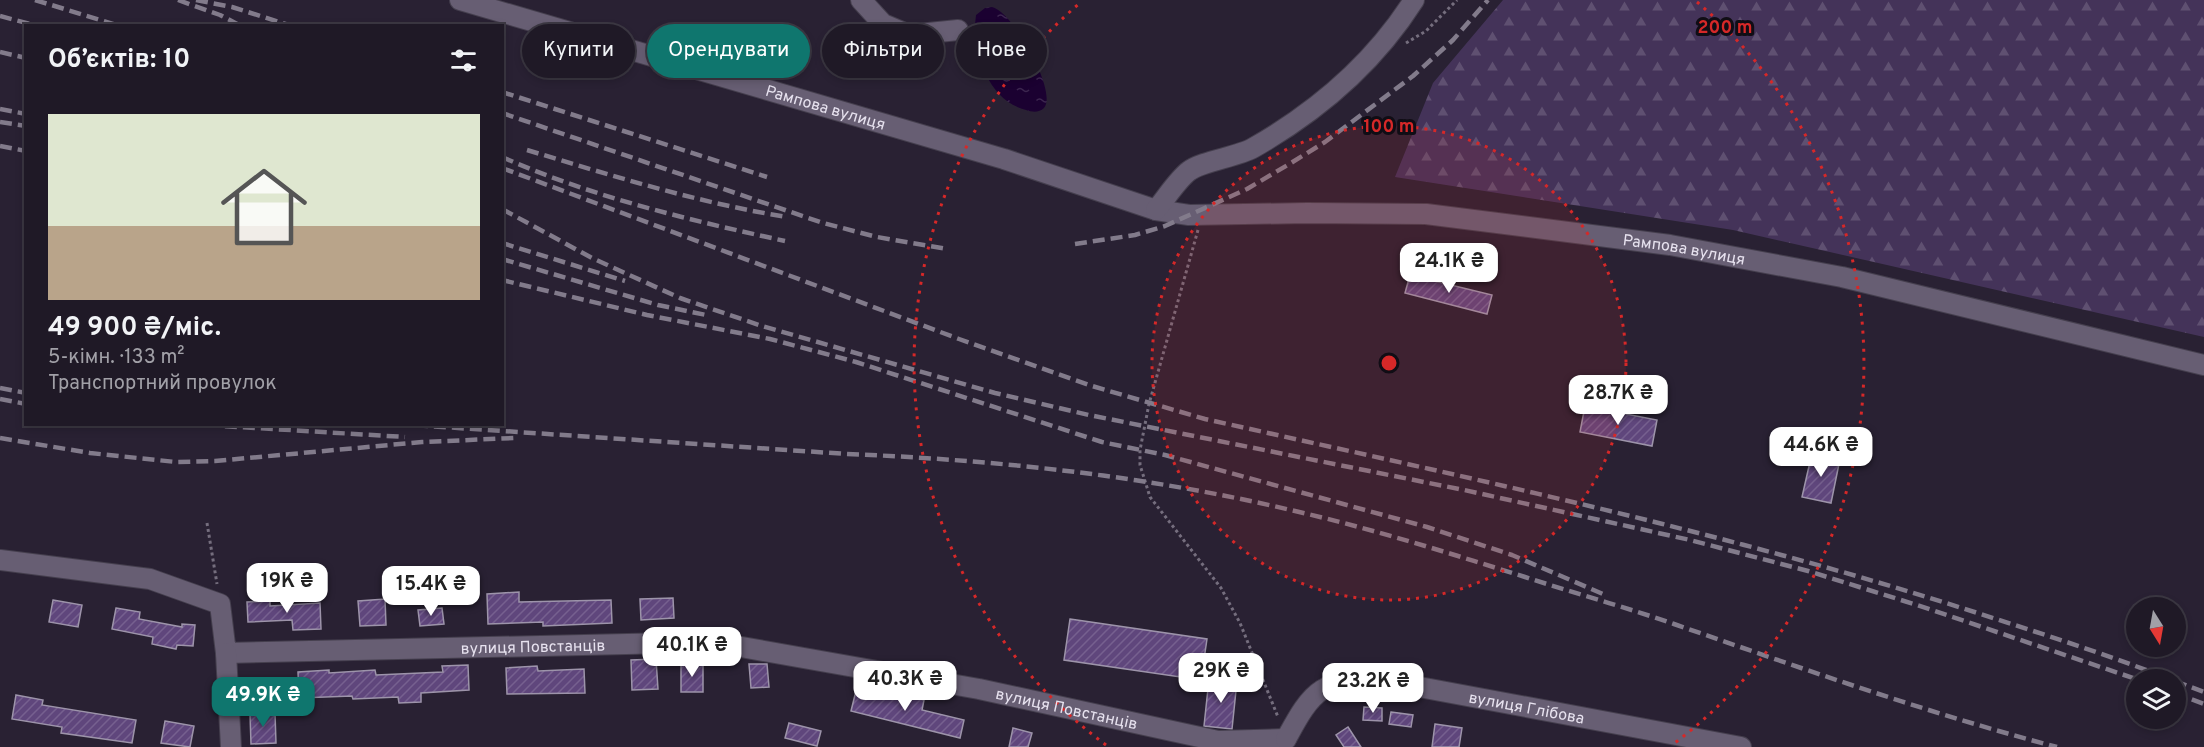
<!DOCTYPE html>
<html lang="uk">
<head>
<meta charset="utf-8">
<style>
  body { margin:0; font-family:Overpass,sans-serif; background:#2c2632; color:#f1f3f6; height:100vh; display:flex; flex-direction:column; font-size:22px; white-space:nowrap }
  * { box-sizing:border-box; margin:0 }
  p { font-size:20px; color:#a1a0a7 }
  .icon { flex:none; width:33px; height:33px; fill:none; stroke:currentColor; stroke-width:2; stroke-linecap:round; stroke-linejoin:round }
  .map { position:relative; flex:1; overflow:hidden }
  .sheet { position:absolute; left:24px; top:24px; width:480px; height:402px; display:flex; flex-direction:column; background:#1f1926; border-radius:0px; box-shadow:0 3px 9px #0003,0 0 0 2px #3c3843 }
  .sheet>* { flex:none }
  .hud { position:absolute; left:522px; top:24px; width:570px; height:54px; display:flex; gap:12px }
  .needle { width:39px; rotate:169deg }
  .controls { position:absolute; left:2126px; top:597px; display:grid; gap:12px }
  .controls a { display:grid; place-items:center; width:60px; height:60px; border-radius:50%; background:#1f1926; box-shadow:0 3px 9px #0003,0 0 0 2px #3c3843; font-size:30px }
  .price { position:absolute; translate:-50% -51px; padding:0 14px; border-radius:12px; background:#fff; color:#222; font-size:20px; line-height:39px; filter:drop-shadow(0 2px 3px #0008) }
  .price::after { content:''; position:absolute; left:50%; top:36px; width:18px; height:14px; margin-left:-9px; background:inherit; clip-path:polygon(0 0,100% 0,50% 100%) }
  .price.selected { background:#0f766e; color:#fff }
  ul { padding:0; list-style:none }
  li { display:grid; align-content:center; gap:12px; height:318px; padding:0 24px }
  li span { display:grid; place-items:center; height:186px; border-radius:0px; color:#555 }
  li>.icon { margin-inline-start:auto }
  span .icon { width:108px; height:108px; fill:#fffc; stroke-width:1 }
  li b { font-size:26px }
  h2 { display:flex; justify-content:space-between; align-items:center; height:72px; padding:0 24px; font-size:26px }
  .chip { padding:0 21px; border-radius:27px; background:#1f1926; box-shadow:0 3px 9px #0003,0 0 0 2px #3c3843; font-size:21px; line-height:54px }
  .chip.selected { background:#0f766e; color:#fff }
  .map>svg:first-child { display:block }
  .forest { fill:url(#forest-firs) }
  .water { fill:url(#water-ripples) }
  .building { fill:url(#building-hatch); stroke:#9d94aa; stroke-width:1.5 }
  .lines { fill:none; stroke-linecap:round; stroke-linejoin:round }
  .minor-casing { stroke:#453f4e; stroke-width:22 }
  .path { stroke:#756e7e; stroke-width:3; stroke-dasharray:3 3; stroke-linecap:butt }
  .minor { stroke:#675e73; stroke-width:20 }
  .rail { stroke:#827b8b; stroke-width:4.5; stroke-dasharray:12 6; stroke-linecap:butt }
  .ring { fill:none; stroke:#d62828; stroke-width:3; stroke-dasharray:3 6 }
  .labels { text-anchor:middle; stroke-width:6; stroke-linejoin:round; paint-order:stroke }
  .street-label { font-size:16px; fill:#e7e2ef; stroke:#100d15 }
  .centre { fill:#d62828; stroke:#100d15; stroke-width:3 }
  .ring-label { font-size:18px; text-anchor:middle; font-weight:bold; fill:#d62828; stroke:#100d15; stroke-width:6; stroke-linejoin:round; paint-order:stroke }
</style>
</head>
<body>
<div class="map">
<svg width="2204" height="747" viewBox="0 0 2204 747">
  <defs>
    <pattern id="forest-firs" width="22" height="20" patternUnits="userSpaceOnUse" patternTransform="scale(1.5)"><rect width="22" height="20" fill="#443359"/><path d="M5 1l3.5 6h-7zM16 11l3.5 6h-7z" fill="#5f5071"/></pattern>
    <pattern id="water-ripples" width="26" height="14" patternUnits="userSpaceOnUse" patternTransform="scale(1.5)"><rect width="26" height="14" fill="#1b0131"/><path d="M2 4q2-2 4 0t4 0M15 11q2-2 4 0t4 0" fill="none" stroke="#3c264f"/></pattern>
    <pattern id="building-hatch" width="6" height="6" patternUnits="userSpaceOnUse" patternTransform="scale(1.5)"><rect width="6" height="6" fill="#5f467c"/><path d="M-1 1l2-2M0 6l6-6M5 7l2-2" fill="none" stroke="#76608f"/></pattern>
  </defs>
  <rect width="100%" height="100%" fill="#292133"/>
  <polygon class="forest" points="1503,0 2204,0 2204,337 1733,230 1395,177 1433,83"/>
  <path class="water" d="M 992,7 C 1014,12 1058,93 1044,108 C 1039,113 1032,112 1026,110 C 988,101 971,50 976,15 L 985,8 Z"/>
  <g class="building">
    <polygon points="1410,275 1492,295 1487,314 1405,293"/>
    <polygon points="1585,406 1657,420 1652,446 1580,432"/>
    <polygon points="1812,453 1840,459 1831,503 1802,497"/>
    <polygon points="519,592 519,602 611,600 612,623 543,626 543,622 488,624 487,594"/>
    <polygon points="673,598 674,618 641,620 640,599"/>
    <polygon points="385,599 386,625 360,626 358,601"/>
    <polygon points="53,600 82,605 78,627 49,622"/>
    <polygon points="270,601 270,606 320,603 321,629 293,630 292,620 248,622 247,602"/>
    <polygon points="116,608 140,612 139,619 182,627 182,624 195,625 193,646 177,645 176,649 152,644 153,637 112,629"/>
    <polygon points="442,608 444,624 420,626 418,610"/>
    <polygon points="1070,619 1207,639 1201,680 1064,660"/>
    <polygon points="656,659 658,689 632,690 631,660"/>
    <polygon points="749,664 767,664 769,687 751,688"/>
    <polygon points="468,665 469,690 421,693 421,702 399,703 398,697 353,699 352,696 299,698 298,672 329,670 329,673 375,670 376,675 443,672 442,666"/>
    <rect x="681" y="665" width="22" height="27"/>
    <polygon points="537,666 538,671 584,669 585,693 507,694 506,668"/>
    <polygon points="1209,679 1237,681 1232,729 1204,726"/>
    <polygon points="857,687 899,698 900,694 924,700 922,710 964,720 960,738 851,711"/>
    <polygon points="16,695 43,700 42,705 136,720 132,743 61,733 62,727 12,719"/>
    <polygon points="1364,707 1382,708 1382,721 1363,720"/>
    <polygon points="1391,712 1413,715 1411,727 1389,724"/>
    <polygon points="275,713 276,743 251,744 250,714"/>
    <polygon points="165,721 194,726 190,747 161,743"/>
    <polygon points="789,723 821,731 817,746 785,738"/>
    <polygon points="1435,724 1462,728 1459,747 1432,747"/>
    <polygon points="1348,727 1361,747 1344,747 1336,735"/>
    <polygon points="1013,728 1032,733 1028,747 1009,747"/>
  </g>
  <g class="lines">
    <g class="minor-casing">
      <g id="minor">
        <path id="s1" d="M 460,0 L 1004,159 L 1156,210 L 1189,215 L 1307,213 L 1426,214 L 1670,245 L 1842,277 L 2204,365"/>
        <polyline points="861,0 883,24 909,35 958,30"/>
        <path d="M 1156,210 C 1166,198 1178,179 1189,171 C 1202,161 1237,157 1253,148 C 1318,111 1374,63 1414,0"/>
        <path id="s2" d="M 0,560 L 150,579 L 220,604 L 226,653 L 713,642 L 979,689 L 1218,741 L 1286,739"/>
        <polyline points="226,653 231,747"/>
        <path id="s3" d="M 1286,739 C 1295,723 1306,700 1322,690 C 1339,679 1368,681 1387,681 L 1741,747"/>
      </g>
    </g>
    <g class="path">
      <polyline points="1406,43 1426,31 1457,0"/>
      <polyline points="1198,230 1149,404 1140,450 1140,465 1150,497 1221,588 1240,623 1278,717"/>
      <polyline points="207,523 217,584"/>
    </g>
    <use href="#minor" class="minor"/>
    <g class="rail">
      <polyline points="35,0 120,26"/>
      <polyline points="178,0 220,15 241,26"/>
      <polyline points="196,0 232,7 292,26"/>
      <polyline points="0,16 38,26"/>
      <polyline points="0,52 26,58"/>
      <polyline points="502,92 767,177"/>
      <polyline points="0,109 26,114"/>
      <polyline points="502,113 823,223 877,237 947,249"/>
      <polyline points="0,122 26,126"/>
      <polyline points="0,146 26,151"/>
      <path d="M 527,150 C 613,176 699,203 787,217"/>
      <path d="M 502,157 C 592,197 689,220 785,241"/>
      <path d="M 502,168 L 959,339 L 1092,386 L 1205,419 C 1470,478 1737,534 1996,619 C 2055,638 2114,657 2172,680"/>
      <polyline points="502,209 592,258 680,298 762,326 995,393 1089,415 1464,490 1690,540 1808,571 1917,605 2139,680"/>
      <polyline points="502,243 625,281"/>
      <polyline points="1075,244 1135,235 1165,226 1247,189 1291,163 1325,142 1413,76 1453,40 1488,0"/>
      <polyline points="502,259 658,305 706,315"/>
      <polyline points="502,280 647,315 770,339 856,362 1102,442 1165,455 1427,527 1512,555 1603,594"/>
      <polyline points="0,388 26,393"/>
      <polyline points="0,399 26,404"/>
      <polyline points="189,424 405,437"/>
      <path d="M 398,424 L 847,454 C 998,460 1148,476 1295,511 C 1373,529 1449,553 1525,577 C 1574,593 1625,607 1674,624 C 1801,668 1927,713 2057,747"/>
      <polyline points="0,438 90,453 176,462 215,461 422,442 515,438"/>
      <polyline points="2175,681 2204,692"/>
      <polyline points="2175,693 2204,704"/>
    </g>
  </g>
  <circle cx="1389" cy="363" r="237" fill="#d62828" fill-opacity=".12"/>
  <g class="ring">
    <circle cx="1389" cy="363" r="237"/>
    <path d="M1106 745A475 475 0 0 1 1081 2M1697 2A475 475 0 0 1 1672 745"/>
  </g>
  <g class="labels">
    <g class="street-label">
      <text dy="6" stroke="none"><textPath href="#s1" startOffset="381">Рампова вулиця</textPath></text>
      <text dy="6" stroke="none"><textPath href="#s1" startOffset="1258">Рампова вулиця</textPath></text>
      <text dy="6" stroke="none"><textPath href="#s2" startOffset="582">вулиця Повстанців</textPath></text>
      <text dy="6" stroke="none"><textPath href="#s2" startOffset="1122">вулиця Повстанців</textPath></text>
      <text dy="6" stroke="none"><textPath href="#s3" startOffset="270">вулиця Глібова</textPath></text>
    </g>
  </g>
  <circle cx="1389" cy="363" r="9" class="centre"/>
  <g class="ring-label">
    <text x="1725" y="33">200 m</text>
    <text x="1389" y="132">100 m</text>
  </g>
</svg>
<div class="controls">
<a><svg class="needle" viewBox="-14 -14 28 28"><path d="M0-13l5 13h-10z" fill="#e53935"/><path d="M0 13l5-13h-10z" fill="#a1a0a7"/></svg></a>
<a><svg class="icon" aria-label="layers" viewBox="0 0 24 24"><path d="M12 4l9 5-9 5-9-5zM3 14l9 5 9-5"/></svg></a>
</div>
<b class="price" style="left:1449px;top:294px">24.1K ₴</b>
<b class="price" style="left:1618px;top:426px">28.7K ₴</b>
<b class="price" style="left:1821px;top:478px">44.6K ₴</b>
<b class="price" style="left:287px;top:614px">19K ₴</b>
<b class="price" style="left:431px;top:617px">15.4K ₴</b>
<b class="price" style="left:692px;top:678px">40.1K ₴</b>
<b class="price" style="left:1221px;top:704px">29K ₴</b>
<b class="price" style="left:905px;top:712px">40.3K ₴</b>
<b class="price" style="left:1373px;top:714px">23.2K ₴</b>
<b class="price selected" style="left:263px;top:728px">49.9K ₴</b>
<div class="hud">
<a class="chip">Купити</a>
<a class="chip selected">Орендувати</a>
<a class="chip">Фільтри</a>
<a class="chip">Нове</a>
</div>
<section class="sheet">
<h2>Об’єктів: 10<svg class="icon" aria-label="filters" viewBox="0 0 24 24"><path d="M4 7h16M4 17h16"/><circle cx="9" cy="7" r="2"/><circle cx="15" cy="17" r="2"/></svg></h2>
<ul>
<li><span style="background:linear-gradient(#dfe7d0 60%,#b9a48a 0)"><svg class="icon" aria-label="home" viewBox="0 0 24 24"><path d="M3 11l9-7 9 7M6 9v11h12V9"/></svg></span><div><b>49 900 ₴/міс.</b><p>5-кімн. · 133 m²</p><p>Транспортний провулок</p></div></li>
</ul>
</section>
</div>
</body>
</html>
